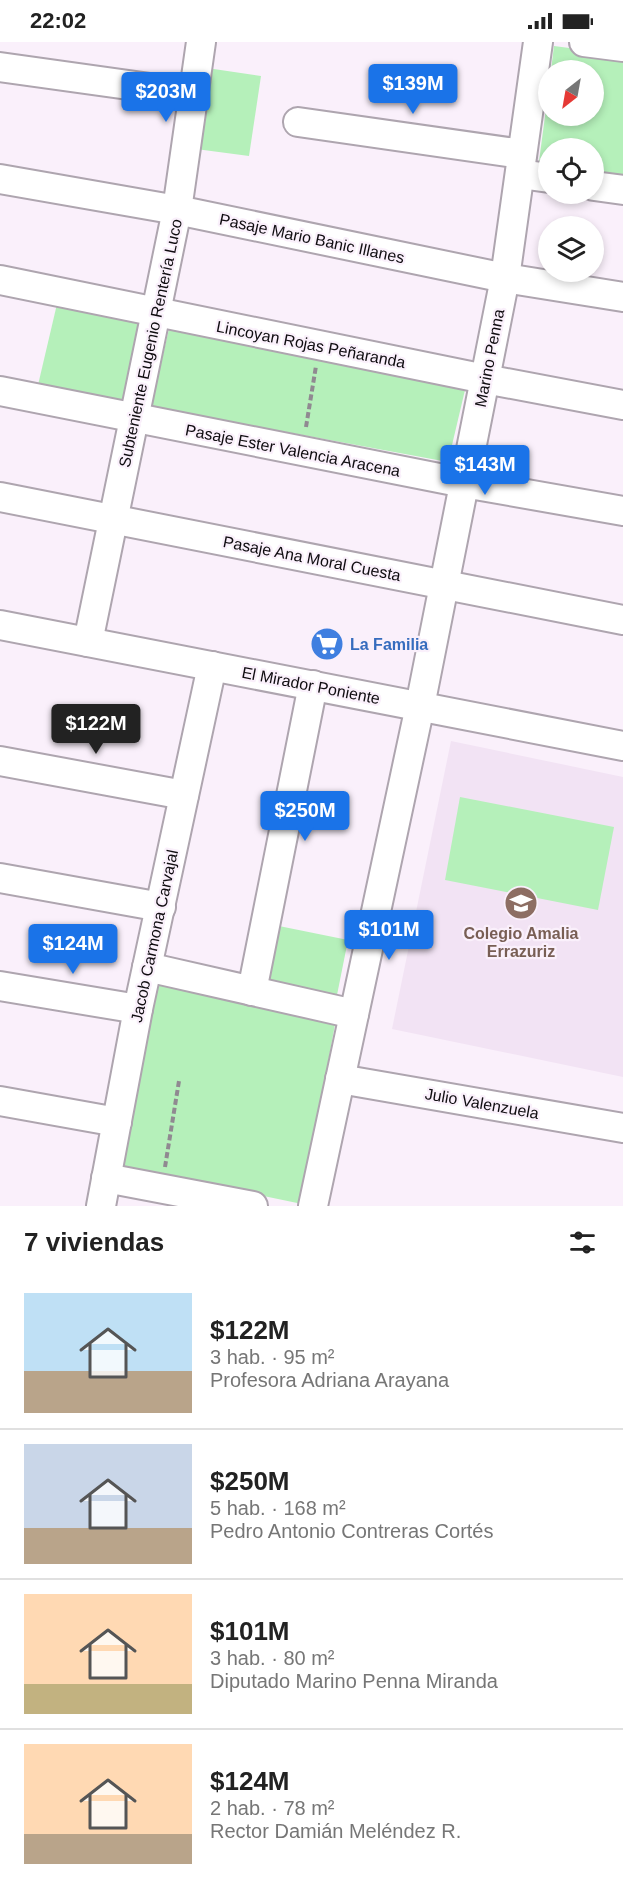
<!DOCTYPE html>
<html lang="es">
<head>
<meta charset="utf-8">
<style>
  body { margin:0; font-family:Helvetica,sans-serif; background:#f2f2f2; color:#222; height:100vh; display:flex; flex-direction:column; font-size:22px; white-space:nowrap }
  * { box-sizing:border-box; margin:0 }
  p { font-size:20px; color:#767676 }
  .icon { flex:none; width:33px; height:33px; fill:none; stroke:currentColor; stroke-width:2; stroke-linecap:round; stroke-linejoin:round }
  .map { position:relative; height:1164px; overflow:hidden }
  .side { display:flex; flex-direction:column; background:#fff; flex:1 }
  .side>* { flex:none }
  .needle { width:39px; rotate:211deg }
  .fabs { position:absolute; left:538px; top:18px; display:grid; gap:12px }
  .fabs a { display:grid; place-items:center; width:66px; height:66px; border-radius:50%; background:#fff; box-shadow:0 3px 9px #0003; font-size:30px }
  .price { position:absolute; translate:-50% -51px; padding:0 14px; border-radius:6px; background:#1a73e8; color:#fff; font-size:20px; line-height:39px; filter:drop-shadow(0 2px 3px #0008) }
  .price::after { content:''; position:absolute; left:50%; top:36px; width:18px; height:14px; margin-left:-9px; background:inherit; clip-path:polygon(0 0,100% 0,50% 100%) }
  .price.active { background:#222; color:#fff }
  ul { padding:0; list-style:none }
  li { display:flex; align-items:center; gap:18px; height:150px; padding:0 24px }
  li+li { border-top:2px solid #e0e0e0 }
  li span { display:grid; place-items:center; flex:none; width:168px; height:120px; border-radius:0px; color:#555 }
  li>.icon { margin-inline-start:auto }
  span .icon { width:72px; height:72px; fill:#fffc; stroke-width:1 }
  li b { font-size:26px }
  h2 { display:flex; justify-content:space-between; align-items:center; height:72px; padding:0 24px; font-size:26px }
  .status { display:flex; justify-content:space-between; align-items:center; height:42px; padding:0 30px; background:#fff; direction:ltr }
  .status svg { height:16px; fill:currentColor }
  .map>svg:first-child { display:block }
  .built { fill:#f2e3f4 }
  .green { fill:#b5f0ba }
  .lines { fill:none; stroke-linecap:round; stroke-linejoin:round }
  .minor-casing { stroke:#aea5af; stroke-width:32 }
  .path { stroke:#908991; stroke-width:4; stroke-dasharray:6 3; stroke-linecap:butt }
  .minor { stroke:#fff; stroke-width:28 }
  .labels { text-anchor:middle; stroke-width:4.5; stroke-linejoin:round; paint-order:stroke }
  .street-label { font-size:16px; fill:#0f0c10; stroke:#faf0fb }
  .shop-label { font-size:16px; font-weight:bold; fill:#366cbe; stroke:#faf0fb; text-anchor:start }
  .education-label { font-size:16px; font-weight:bold; fill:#785e54; stroke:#faf0fb }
</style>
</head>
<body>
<div class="status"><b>22:02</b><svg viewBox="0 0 49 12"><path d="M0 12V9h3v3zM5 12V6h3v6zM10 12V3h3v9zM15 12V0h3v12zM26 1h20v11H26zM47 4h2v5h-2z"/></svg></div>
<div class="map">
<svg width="623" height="1164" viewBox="0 0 623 1164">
  <rect width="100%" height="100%" fill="#faf0fb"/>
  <polygon class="built" points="451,699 623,735 623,1035 392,987"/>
  <g class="green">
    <polygon points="554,4 623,13 623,139 594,135 594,106 549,106 549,129 538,127 549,44 549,74 594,74 594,28 551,28"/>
    <polygon points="207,26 261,34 249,114 196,107"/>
    <polygon points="57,262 152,280 135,364 38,343"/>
    <polygon points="169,287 465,348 448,420 151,365"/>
    <polygon points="460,755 614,785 598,868 445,838"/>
    <polygon points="274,883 348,898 337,953 263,939"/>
    <polygon points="154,938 336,977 302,1162 118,1124"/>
  </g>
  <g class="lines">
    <g class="minor-casing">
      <g id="minor">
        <polyline points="584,0 623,5"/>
        <polyline points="0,25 193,52"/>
        <polyline points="298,80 522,112"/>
        <polyline points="520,132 549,136"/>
        <polyline points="0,137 177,168 505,236 623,255"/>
        <polyline points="594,144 623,148"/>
        <polyline points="0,238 485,337 623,363"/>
        <polyline points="0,349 464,441 623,469"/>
        <polyline points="0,455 623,578"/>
        <polyline points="0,583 623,704"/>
        <polyline points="88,600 177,168 201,0"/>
        <polyline points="0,719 184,753"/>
        <polyline points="0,836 161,865"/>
        <polyline points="147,925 354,972"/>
        <polyline points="0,944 138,967"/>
        <polyline points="252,949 313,643"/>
        <polyline points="340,1037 623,1086"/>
        <polyline points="0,1059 117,1080"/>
        <polyline points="106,1136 253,1164"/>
        <polyline points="101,1164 138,967 212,624"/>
        <polyline points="313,1164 420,664 505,236 538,0"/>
      </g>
    </g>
    <g class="path">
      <polyline points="306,385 316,324"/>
      <polyline points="165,1125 179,1039"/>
    </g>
    <use href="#minor" class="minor"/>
  </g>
  <defs>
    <g id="supermarket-disc" transform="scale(1.725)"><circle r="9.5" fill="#3f7fe0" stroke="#faf0fb"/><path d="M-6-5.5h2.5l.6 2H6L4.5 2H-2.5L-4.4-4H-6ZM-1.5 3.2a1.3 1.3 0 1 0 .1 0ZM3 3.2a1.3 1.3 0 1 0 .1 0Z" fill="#fff"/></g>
    <g id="school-disc" transform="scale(1.725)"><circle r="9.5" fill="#8d6e63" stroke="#faf0fb"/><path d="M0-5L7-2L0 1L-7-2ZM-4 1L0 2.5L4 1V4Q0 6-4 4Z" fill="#fff"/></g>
  </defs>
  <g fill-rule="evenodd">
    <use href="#supermarket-disc" x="327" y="602"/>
    <use href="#school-disc" x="521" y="861"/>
  </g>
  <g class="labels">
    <g class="street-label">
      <text transform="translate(312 196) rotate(12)" y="6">Pasaje Mario Banic Illanes</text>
      <text transform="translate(150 301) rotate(-78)" y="6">Subteniente Eugenio Rentería Luco</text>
      <text transform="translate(311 302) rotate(11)" y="6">Lincoyan Rojas Peñaranda</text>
      <text transform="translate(489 316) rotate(-79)" y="6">Marino Penna</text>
      <text transform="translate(293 408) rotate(11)" y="6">Pasaje Ester Valencia Aracena</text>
      <text transform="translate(312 516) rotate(11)" y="6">Pasaje Ana Moral Cuesta</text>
      <text transform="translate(311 643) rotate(11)" y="6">El Mirador Poniente</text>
      <text transform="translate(154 894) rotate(-78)" y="6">Jacob Carmona Carvajal</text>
      <text transform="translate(482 1061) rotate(10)" y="6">Julio Valenzuela</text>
    </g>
    <g class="shop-label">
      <text x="350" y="608">La Familia</text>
    </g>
    <g class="education-label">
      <text x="521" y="897">Colegio Amalia<tspan x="521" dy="18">Errazuriz</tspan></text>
    </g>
  </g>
</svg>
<div class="fabs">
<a><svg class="needle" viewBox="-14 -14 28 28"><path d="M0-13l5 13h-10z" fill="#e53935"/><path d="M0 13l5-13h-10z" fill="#767676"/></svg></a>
<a><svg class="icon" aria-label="locate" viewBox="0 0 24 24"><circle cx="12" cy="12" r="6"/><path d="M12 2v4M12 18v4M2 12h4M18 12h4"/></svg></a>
<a><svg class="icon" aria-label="layers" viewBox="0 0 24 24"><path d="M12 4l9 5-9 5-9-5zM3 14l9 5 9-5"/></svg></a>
</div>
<b class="price" style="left:413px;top:73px">$139M</b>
<b class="price" style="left:166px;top:81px">$203M</b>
<b class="price" style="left:485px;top:454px">$143M</b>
<b class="price active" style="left:96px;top:713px">$122M</b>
<b class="price" style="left:305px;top:800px">$250M</b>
<b class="price" style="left:389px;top:919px">$101M</b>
<b class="price" style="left:73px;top:933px">$124M</b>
</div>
<section class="side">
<h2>7 viviendas<svg class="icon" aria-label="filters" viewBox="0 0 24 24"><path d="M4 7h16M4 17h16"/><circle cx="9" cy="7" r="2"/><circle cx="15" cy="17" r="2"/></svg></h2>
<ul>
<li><span style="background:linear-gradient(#bfe0f5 65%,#b9a48a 0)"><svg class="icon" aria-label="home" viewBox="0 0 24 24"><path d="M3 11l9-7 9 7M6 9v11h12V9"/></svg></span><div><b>$122M</b><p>3 hab. · 95 m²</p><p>Profesora Adriana Arayana</p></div></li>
<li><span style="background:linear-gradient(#c9d6e8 70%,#b9a48a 0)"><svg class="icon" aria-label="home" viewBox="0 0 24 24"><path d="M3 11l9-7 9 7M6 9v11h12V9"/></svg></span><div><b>$250M</b><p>5 hab. · 168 m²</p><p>Pedro Antonio Contreras Cortés</p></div></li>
<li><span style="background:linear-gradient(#ffd9b3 75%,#c2b280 0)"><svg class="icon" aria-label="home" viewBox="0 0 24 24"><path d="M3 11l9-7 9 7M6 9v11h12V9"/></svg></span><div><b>$101M</b><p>3 hab. · 80 m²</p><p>Diputado Marino Penna Miranda</p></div></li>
<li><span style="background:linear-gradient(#ffd9b3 75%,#b9a48a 0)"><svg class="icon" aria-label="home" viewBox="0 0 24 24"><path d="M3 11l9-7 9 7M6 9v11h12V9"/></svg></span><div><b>$124M</b><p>2 hab. · 78 m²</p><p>Rector Damián Meléndez R.</p></div></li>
</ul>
</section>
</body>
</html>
